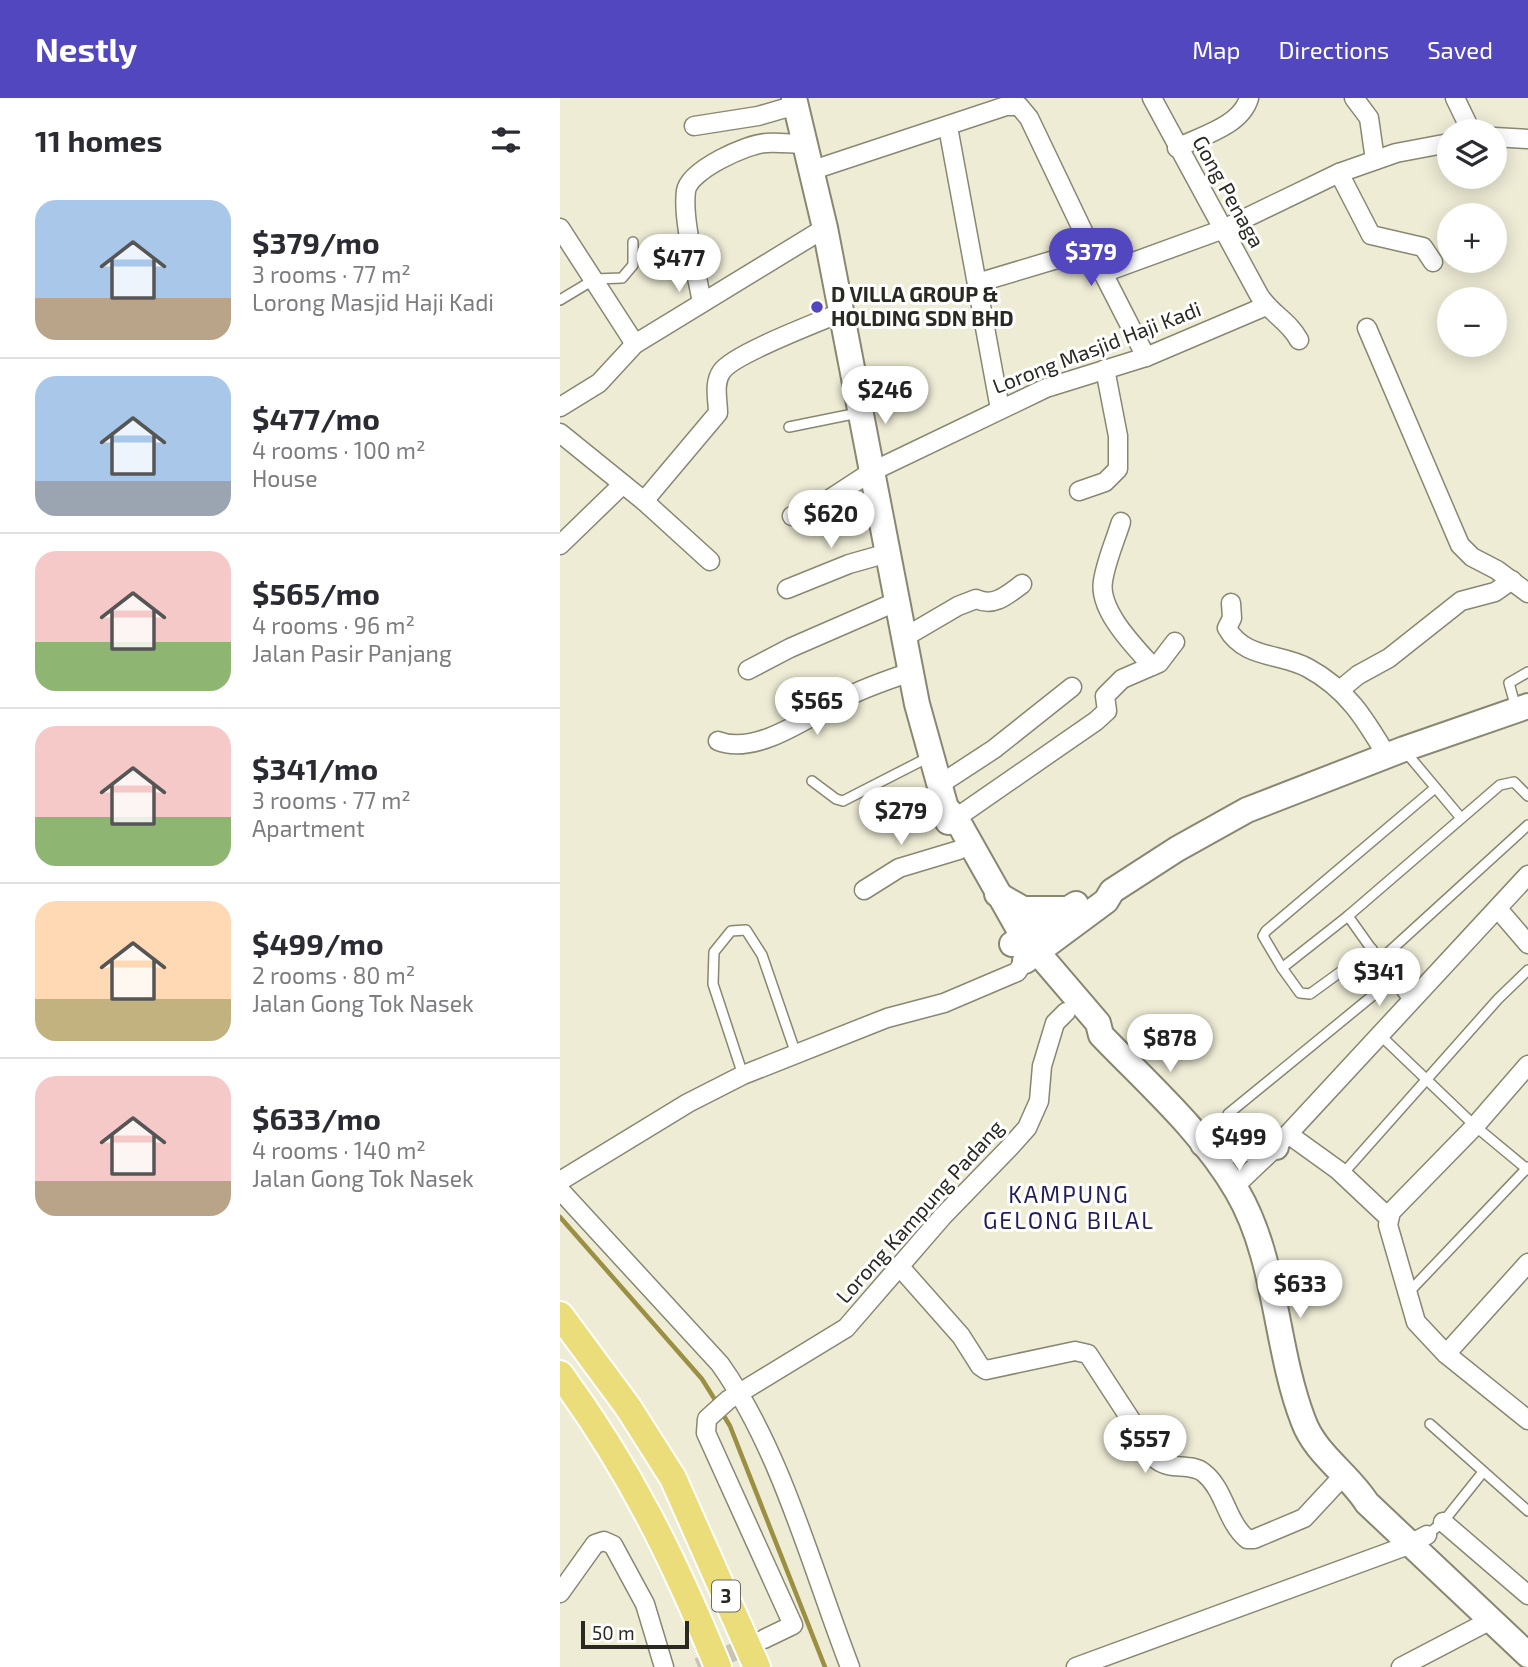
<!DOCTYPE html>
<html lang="en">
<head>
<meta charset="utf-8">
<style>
  body { margin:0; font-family:"Exo 2",sans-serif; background:#f2f2f3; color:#2b2b33; height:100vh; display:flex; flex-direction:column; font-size:26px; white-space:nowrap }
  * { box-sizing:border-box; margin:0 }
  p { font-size:23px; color:#7c7c81 }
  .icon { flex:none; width:38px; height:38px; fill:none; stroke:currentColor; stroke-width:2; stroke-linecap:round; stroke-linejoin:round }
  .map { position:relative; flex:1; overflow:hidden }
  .details { display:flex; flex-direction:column; background:#fff; width:560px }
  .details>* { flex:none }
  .buttons { position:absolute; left:877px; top:21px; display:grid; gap:14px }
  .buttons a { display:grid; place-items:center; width:70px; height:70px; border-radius:50%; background:#fff; box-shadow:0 4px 18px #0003; font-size:35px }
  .scale { position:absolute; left:21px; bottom:18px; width:108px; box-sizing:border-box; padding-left:7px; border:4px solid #2a2921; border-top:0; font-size:19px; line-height:24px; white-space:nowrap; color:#2a2921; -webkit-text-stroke:5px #fff; paint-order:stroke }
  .price { position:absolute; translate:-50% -60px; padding:0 16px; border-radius:24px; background:#fff; color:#222; font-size:23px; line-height:46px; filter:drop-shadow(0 2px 4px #0008) }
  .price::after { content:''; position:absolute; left:50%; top:42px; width:21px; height:16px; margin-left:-10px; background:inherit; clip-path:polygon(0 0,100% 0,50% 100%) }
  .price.on { background:#5247be; color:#fff }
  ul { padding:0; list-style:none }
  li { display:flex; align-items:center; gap:21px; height:175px; padding:0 35px }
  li+li { border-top:2px solid #e1e1e2 }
  li span { display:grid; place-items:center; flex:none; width:196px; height:140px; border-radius:21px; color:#555 }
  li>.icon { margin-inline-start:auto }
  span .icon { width:84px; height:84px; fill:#fffc; stroke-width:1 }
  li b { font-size:30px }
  h2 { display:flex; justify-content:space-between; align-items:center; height:84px; padding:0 35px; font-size:30px }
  header { display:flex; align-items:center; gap:42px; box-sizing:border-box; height:98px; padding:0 35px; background:#5247be; color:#fff }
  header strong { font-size:33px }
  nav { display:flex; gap:38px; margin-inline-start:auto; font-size:24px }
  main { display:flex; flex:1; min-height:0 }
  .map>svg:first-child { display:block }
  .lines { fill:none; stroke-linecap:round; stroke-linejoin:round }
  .stream { stroke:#9a8f43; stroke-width:4.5 }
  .street-tunnel { stroke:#c7c5b1; stroke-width:18; stroke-dasharray:18 9; stroke-linecap:butt }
  .lane-casing { stroke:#898772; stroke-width:12 }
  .street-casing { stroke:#898772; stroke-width:21 }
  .secondary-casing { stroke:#898772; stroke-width:28 }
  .primary-casing { stroke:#fff; stroke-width:30 }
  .lane { stroke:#fff; stroke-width:9 }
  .street { stroke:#fff; stroke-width:18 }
  .secondary { stroke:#fff; stroke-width:24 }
  .primary { stroke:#eadd7a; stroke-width:26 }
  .poi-dot { fill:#5247be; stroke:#fff; stroke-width:2.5 }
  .labels { text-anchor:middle; stroke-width:6; stroke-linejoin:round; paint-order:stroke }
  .shield { fill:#fff; stroke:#6a6964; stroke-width:2 }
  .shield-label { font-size:19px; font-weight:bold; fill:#2a2921 }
  .street-label { font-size:21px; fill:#2a2921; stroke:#fff }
  .poi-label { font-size:21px; font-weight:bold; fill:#2a2921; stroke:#fff; text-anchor:start }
  .neighbourhood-label { font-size:23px; letter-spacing:2px; fill:#231e58; stroke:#fff }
</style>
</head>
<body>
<header>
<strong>Nestly</strong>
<nav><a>Map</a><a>Directions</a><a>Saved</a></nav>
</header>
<main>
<section class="details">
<h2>11 homes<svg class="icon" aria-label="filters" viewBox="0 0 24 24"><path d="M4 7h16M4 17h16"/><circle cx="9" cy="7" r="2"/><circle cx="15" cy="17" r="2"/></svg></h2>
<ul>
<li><span style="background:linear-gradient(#a9c7e8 70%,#b9a48a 0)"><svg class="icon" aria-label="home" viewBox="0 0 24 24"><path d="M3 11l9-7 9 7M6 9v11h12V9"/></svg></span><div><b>$379/mo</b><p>3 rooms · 77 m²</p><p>Lorong Masjid Haji Kadi</p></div></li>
<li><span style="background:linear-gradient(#a9c7e8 75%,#9aa5b1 0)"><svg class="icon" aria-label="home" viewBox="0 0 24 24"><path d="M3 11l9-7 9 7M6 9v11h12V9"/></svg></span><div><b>$477/mo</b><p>4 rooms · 100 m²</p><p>House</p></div></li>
<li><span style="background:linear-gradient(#f6c9c9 65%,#8fb573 0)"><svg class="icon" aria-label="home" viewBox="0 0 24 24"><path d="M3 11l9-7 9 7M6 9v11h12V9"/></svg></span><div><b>$565/mo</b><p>4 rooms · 96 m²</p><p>Jalan Pasir Panjang</p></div></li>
<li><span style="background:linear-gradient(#f6c9c9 65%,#8fb573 0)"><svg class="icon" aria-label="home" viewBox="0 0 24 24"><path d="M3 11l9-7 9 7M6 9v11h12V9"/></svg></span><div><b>$341/mo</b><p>3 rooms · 77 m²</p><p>Apartment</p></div></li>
<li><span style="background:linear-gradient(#ffd9b3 70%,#c2b280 0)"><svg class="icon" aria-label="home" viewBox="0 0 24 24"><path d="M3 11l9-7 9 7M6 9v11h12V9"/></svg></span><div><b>$499/mo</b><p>2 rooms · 80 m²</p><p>Jalan Gong Tok Nasek</p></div></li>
<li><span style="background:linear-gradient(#f6c9c9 75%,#b9a48a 0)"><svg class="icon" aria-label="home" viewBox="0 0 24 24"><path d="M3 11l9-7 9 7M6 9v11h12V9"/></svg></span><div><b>$633/mo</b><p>4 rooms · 140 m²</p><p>Jalan Gong Tok Nasek</p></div></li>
</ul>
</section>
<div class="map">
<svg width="968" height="1569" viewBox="0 0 968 1569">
  <rect width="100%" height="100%" fill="#eeecd5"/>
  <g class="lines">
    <g class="stream">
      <polyline points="0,1119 142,1281 157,1305"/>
      <polyline points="161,1313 170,1328 265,1569"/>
    </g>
    <polyline class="street-tunnel" points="138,1569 196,1545"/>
    <g class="lane-casing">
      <g id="lane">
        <polyline points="0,202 35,181 62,180 73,167 73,144"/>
        <polyline points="229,329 298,315"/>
        <polyline points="956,610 949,585 968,574"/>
        <polyline points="844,652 901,720"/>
        <polyline points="252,683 276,701 283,703 369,659"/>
        <polyline points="788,818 850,905"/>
        <polyline points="812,851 750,896 740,895 722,870 788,818 940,687 954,684 968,698"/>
        <polyline points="820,862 968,727"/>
        <polyline points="722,870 703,838 706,833 875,690"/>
        <polyline points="820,937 915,1028 968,1072"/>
        <polyline points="183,977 153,886 154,854 171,833 186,832 202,857 236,956"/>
        <polyline points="668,1016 833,881"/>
        <polyline points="779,1073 788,1070 938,901 968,872"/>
        <polyline points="848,1195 968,1069"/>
        <polyline points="870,1326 968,1413"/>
        <polyline points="867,1437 883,1424 923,1374"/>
      </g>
    </g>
    <g class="street-casing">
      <g id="street">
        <path d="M 592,0 L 699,197 C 711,216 729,223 739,242"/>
        <polyline points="794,0 809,20 815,62"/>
        <polyline points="895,0 911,33"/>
        <polyline points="134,28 198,18 236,7"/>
        <polyline points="388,29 440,311"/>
        <polyline points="934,39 968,41"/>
        <path d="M 617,50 C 641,38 681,28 689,0"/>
        <polyline points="250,73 446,8 459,8 469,20 543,175 661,132 779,75 836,55 889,45"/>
        <polyline points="779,75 811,137 863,149 873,164"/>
        <polyline points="0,130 75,246"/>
        <polyline points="543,175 586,259"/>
        <polyline points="417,185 531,151"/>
        <path d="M 142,205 C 137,175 122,122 126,93 C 129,72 187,46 206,45 C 219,44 232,46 244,46"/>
        <polyline points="807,230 900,447 912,459 937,472 968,495"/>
        <polyline points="0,309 39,285 75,246 265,130"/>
        <polyline points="0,335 84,403 150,463"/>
        <polyline points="519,393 545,384 558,371 558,338 545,271"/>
        <path d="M 84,403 L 158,315 C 158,302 153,285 162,273 C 174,256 256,225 280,215"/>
        <polyline points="232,418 268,402 311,374 486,290 586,259 706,208"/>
        <path d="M 561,424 C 555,443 546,463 543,483 C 538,512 574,548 592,568"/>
        <polyline points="0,447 63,386"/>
        <polyline points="227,491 289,466 328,455"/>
        <path d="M 671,505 L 672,520 L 667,530 C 684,561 721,555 748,570 C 787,591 805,621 827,658"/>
        <path d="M 345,539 L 398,508 L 416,501 C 434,509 446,498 462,486"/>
        <polyline points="188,572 230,550 338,503"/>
        <polyline points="781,591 798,577 829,560 901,503 935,494 952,482"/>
        <path d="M 158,643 C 198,659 255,614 289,598 C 309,588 330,581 351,574"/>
        <polyline points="379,687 434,651 512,589"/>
        <polyline points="396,720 536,623 547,613 545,598 562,581 599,565 615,544"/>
        <polyline points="304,792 339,770 399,752"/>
        <polyline points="938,811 968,846"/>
        <polyline points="968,967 915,1028 831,1114 828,1127 856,1224 886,1256 968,1322"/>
        <polyline points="728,1036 778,1072 829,1120"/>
        <polyline points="0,1083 128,1005 183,977 327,920 384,905 457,874 463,865"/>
        <polyline points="674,1089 716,1049 968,777"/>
        <path d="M 0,1092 L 160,1266 C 221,1352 252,1471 290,1569"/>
        <path d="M 340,1169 L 401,1238 L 420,1268 L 426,1272 L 515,1253 L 528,1256 L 597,1362 C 611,1373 631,1364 644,1375 C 665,1392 666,1423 687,1441 L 694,1441 L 744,1420 L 784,1377"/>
        <polyline points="886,1256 968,1165"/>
        <polyline points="883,1424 968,1497"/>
        <polyline points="0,1495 35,1446 44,1443 53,1447 85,1506 104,1569"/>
        <polyline points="204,1541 233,1527 146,1335 147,1321 168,1302 286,1230 383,1118 449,1050 467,1030 479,1003 482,968 495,925 506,914"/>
        <polyline points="516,1569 846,1448 867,1437"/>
        <polyline points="841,1569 931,1522"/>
      </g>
    </g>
    <g class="secondary-casing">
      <g id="secondary">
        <polyline points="234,0 265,130 357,606 386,710 388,724"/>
        <path d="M 386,710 L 396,720 L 461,835 L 538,925 L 541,937 C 588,986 642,1033 677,1093 C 717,1161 715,1249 743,1322 C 755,1356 788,1375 807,1405 L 968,1557"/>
        <polyline points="437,796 463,811 508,811"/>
        <polyline points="452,846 516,806"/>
        <polyline points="465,863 546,803 552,793 617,751 687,712 844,651 968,608"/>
        <polyline points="643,1046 673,1052 716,1049"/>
      </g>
    </g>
    <g class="primary-casing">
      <g id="primary">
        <polyline points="0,1217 68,1309 113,1380 197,1569"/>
        <path d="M 0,1276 C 69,1370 114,1461 158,1569"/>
      </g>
    </g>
    <use href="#lane" class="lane"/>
    <use href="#street" class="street"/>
    <use href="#secondary" class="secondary"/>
    <use href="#primary" class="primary"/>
  </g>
  <circle class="poi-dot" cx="257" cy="209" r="7"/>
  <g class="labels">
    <rect class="shield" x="152" y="1482.5" width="28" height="31" rx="5"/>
    <g class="shield-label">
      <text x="166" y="1505">3</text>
    </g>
    <g class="street-label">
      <text transform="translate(668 94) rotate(61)" y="7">Gong Penaga</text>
      <text transform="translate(537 250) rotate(-21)" y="7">Lorong Masjid Haji Kadi</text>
      <text transform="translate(360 1114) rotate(-48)" y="7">Lorong Kampung Padang</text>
    </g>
    <g class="poi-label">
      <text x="271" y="204">D VILLA GROUP &amp;<tspan x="271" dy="24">HOLDING SDN BHD</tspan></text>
    </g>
    <g class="neighbourhood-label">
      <text x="509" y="1105">KAMPUNG<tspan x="509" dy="26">GELONG BILAL</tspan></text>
    </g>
  </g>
</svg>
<div class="buttons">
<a><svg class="icon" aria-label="layers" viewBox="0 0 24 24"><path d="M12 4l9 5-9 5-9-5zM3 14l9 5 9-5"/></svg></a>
<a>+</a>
<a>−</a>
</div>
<div class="scale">50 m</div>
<b class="price on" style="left:531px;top:190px">$379</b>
<b class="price" style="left:119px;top:196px">$477</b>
<b class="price" style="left:325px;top:328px">$246</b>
<b class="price" style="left:271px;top:452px">$620</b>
<b class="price" style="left:257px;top:639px">$565</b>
<b class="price" style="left:341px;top:749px">$279</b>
<b class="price" style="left:819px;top:910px">$341</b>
<b class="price" style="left:610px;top:976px">$878</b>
<b class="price" style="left:679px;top:1075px">$499</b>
<b class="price" style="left:740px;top:1222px">$633</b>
<b class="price" style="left:585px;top:1377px">$557</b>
</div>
</main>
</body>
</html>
